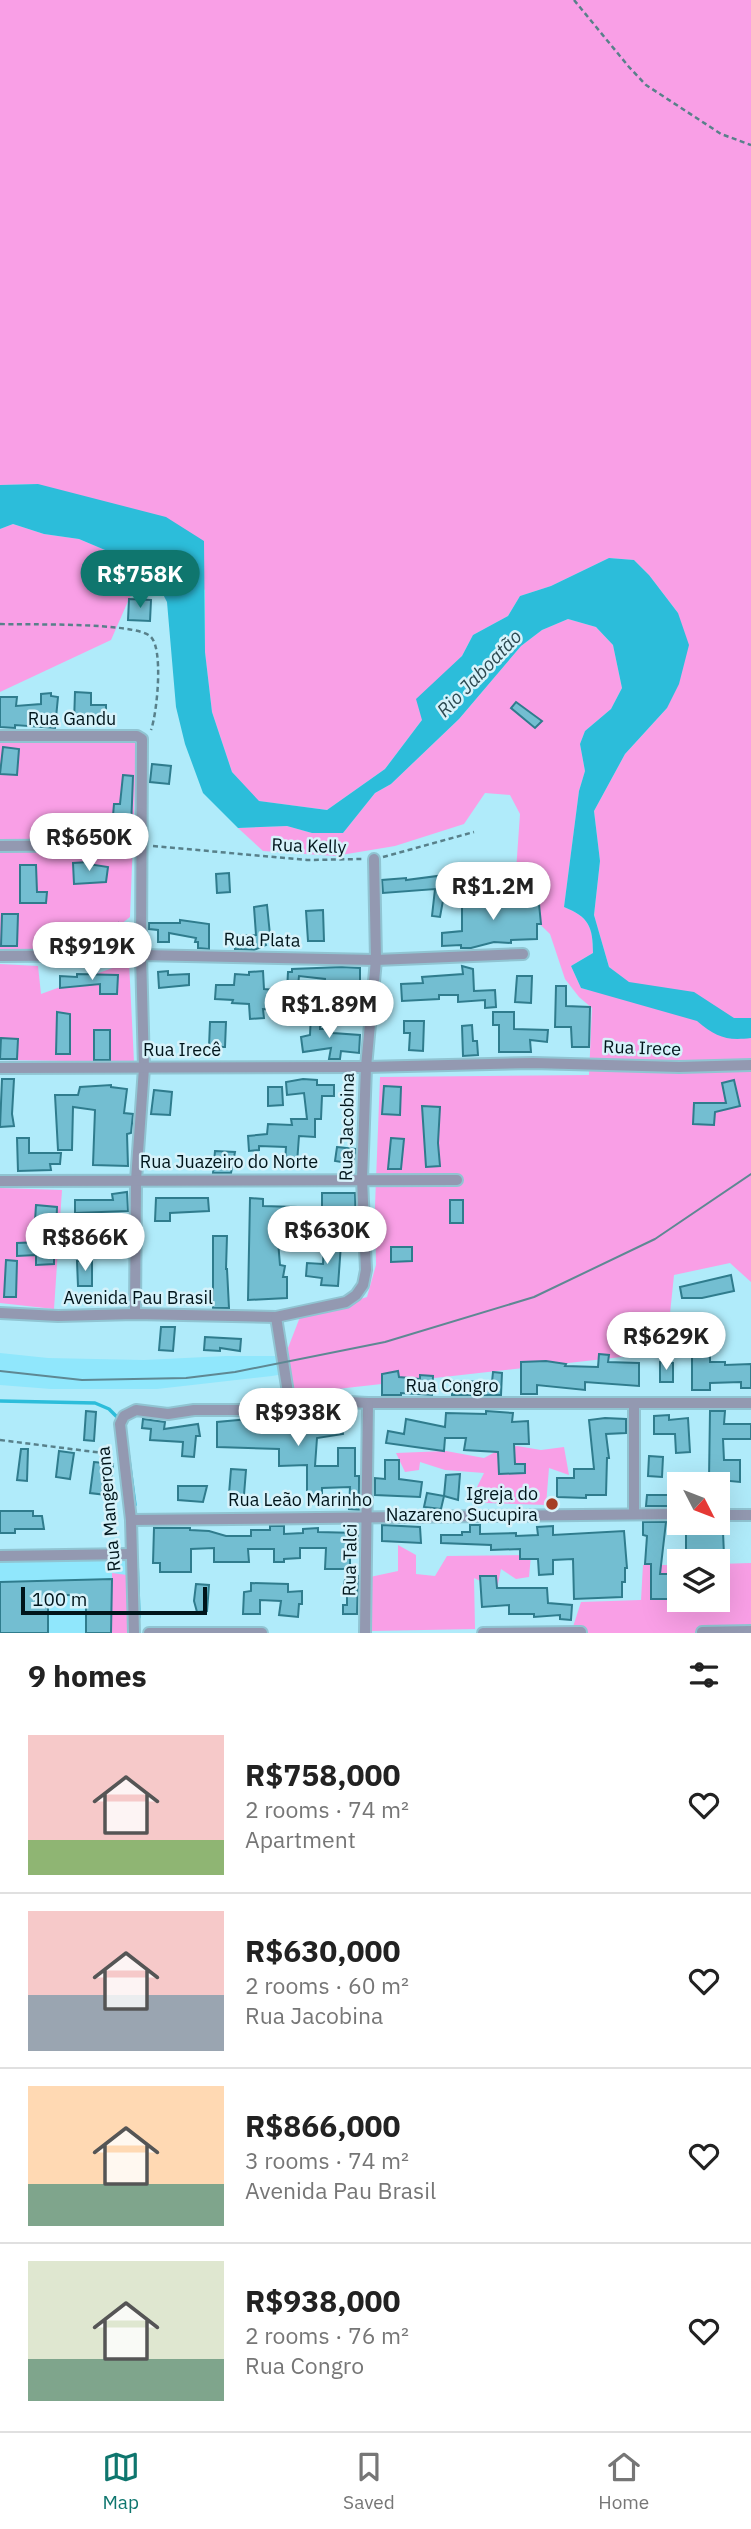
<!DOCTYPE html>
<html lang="en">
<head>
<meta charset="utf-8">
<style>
  body { margin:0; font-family:"IBM Plex Sans",sans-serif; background:#f2f2f2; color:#222; height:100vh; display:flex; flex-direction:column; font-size:26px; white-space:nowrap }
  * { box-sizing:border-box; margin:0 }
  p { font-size:23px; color:#767676 }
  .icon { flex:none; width:38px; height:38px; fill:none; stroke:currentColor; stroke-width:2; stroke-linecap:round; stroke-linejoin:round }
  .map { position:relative; height:1633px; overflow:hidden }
  .sheet { display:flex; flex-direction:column; background:#fff; flex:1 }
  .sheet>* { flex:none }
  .needle { width:46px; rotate:132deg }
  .buttons { position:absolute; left:667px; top:1472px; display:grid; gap:14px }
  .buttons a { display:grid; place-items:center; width:63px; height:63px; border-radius:0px; background:#fff; box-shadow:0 7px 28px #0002; font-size:35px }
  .scale { position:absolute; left:21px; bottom:18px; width:186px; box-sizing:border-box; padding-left:7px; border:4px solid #00151b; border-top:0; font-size:19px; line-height:24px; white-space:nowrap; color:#00151b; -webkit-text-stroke:5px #d6f2fa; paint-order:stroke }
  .price { position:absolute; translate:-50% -60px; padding:0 16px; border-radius:24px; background:#fff; color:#222; font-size:23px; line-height:46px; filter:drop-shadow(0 2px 4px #0008) }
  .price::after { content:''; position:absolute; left:50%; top:42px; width:21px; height:16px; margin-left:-10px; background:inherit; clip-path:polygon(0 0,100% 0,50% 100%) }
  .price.selected { background:#0f766e; color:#fff }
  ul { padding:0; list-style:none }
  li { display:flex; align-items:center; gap:21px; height:175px; padding:0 28px }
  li+li { border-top:2px solid #e0e0e0 }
  li span { display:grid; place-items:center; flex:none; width:196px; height:140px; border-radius:0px; color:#555 }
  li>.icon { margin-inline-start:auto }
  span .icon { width:84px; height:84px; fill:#fffc; stroke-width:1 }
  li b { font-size:30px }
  h2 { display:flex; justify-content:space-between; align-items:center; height:84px; padding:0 28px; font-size:30px }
  .menu { display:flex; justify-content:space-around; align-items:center; height:98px; border-top:2px solid #e0e0e0; background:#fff; font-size:19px; color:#767676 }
  .menu a { display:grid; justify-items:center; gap:4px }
  .menu .selected { color:#0f766e }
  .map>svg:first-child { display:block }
  .built { fill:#90e7fc }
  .green { fill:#f99fe6 }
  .water { fill:#2cbdda }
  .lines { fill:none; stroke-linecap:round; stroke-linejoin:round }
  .stream { stroke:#2cbdda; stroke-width:3.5 }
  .building { fill:#73bed1; stroke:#2f7c8d; stroke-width:2 }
  .street-casing { stroke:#90c4d2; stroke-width:14 }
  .path { stroke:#58808a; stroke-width:2.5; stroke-dasharray:5 3.5; stroke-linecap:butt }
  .street { stroke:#9399b1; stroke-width:10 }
  .tram { stroke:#5e8893; stroke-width:2 }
  .poi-dot { fill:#a63d24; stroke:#d6f2fa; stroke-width:2.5 }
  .labels { text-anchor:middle; stroke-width:5; stroke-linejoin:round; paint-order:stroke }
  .street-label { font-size:18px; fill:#00151b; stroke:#d6f2fa }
  .poi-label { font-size:18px; fill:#00151b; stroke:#d6f2fa; text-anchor:end }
  .water-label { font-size:19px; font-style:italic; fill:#2d4a51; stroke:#d6f2fa }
</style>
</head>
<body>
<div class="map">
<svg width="751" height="1633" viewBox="0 0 751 1633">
  <rect width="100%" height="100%" fill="#b0ebfa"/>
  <g class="built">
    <polygon points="320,1343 319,1368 272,1376 157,1389 51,1389 0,1385 0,1353 48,1358 144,1360 226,1356 288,1356"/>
    <polygon points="132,1553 133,1633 0,1633 0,1558"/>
  </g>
  <g class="green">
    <path d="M 0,0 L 751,0 L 751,1282 L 730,1263 L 674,1275 L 666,1352 L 293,1394 L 288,1348 L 300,1317 L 367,1297 L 376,1265 L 375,1206 L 380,1077 L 589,1075 L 592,1008 L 579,997 L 565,979 L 550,934 L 525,910 L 516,871 L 520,814 L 510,795 L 485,793 L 464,824 L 395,846 L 335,856 L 263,851 L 238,828 L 287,826 L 312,833 L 343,833 L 375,793 L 391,784 L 459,719 L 521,646 L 542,630 L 568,619 L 596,627 L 613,645 L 622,688 L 611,709 L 585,731 L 580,744 L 585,771 L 579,791 L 564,907 C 589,917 593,927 593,953 L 571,966 L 581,988 L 592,991 L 649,986 L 629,983 L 609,967 L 594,915 L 600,861 L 594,811 L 625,754 L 667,708 L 678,613 L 649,575 L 634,560 L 609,558 L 551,586 L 520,596 L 508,616 L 473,635 L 462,656 L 442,676 L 422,720 L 385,769 L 327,810 L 258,801 L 232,772 L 212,712 L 205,652 L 205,590 L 38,484 L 0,485 Z"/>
    <polygon points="13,524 44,534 79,539 150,569 129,599 111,640 0,692 0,529"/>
    <polygon points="137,736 130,917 92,947 0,952 0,741"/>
    <polygon points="129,962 134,1062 0,1060 0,964 38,966 41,994"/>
    <polygon points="0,1188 62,1190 54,1309 0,1303"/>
    <polygon points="517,1446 541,1450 564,1447 569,1475 549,1468 546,1505 485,1503 485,1489 477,1487 484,1473 445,1470 420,1462 419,1470 405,1472 396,1453 446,1451 484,1458 499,1450"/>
    <polygon points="398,1545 416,1555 416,1574 435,1576 447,1556 531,1555 529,1577 516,1579 501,1569 497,1589 474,1578 475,1629 372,1631 370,1577 398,1571"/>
    <polygon points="751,1563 751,1633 571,1633 581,1602 641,1600 643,1565 679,1565 679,1600 718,1600 718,1564"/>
    <polygon points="112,1573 127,1575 133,1633 112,1633"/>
  </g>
  <path class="water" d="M 38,484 L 166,517 L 204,541 L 205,652 L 212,712 L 232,772 L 259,801 L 327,810 L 385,769 L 422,720 L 416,699 L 462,656 L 473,635 L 508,616 L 520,596 L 551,586 L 609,558 L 634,560 L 649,575 L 678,613 L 689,645 L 679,684 L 667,708 L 625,754 L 594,811 L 600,861 L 594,915 L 609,967 L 629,982 L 694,992 L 734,1018 L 751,1018 L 751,1038 C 726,1041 716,1037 697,1021 L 581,988 L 571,966 L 593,953 C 593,927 589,917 564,907 L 579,791 L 585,771 L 580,744 L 585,731 L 611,709 L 622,688 L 613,645 L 596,627 L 568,619 L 542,630 L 521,646 L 459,719 L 391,784 L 375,793 L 343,833 L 312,833 L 287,826 L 238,828 L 203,793 L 185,744 L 176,707 L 167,602 L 150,569 L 79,539 L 44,534 L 13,524 L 0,529 L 0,485 Z"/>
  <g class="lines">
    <g class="stream">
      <polyline points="0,1401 95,1403 109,1409 118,1418"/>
      <polyline points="127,1445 135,1505"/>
      <polyline points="137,1560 139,1617"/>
    </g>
  </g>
  <g class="building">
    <polygon points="129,599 151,600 150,621 128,620"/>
    <polygon points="75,692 91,693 91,705 106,705 106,718 90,718 90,723 74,723"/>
    <polygon points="51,693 51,696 58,697 55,728 15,725 15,728 0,727 0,697 17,697 16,706 41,704 41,694"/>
    <polygon points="516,702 542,721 535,728 511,708"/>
    <polygon points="3,747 19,749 17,775 0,774"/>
    <polygon points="152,764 171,766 169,784 150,782"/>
    <polygon points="123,775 133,776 131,828 112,827 114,804 120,804"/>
    <polygon points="88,862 88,864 108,867 106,882 74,884 73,863"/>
    <polygon points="20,865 36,865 37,892 47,892 46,903 20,903"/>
    <polygon points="229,873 230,892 217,893 216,874"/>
    <polygon points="453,874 454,895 444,895 440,917 432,916 435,889 383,893 382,880 406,878 406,880"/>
    <polygon points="480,894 480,896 505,894 506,907 539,904 541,924 537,924 537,939 511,940 511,943 494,942 471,948 461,948 461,945 442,946 442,933 462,931 462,896"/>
    <polygon points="267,905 270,935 262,936 266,945 254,950 235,949 235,936 256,935 254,907"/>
    <polygon points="323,910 324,941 308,941 306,911"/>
    <polygon points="2,914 18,914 17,946 1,946"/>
    <polygon points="180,920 209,924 209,949 198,948 198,942 195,942 196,938 169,933 169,942 158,942 158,930 149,929 149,923 180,923"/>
    <polygon points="119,923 132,925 129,942 103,938 104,947 92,947 91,934 117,932"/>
    <polygon points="462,966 473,969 474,991 495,990 496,1007 485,1008 485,1000 458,1002 458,995 439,995 439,999 402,1001 401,984 423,983 422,977 463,974"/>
    <polygon points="342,967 360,968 360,1002 324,1000 325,979 299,976 297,996 287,995 285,1010 263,1009 264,1018 250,1019 249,1004 232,1003 233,1000 215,999 216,985 234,985 235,974 249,975 249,972 263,971 264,989 287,991 288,972 292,972 292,969"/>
    <polygon points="168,971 168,975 189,974 189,985 159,988 158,972"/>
    <polygon points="77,974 118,975 117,994 100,994 100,984 60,988 60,976 77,977"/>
    <polygon points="517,976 532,976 531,1003 515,1002"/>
    <polygon points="556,986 566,986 566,1006 590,1007 589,1047 572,1047 571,1027 555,1027"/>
    <polygon points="57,1012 70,1014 70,1054 56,1054"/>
    <polygon points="493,1012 514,1012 514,1029 548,1030 547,1042 530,1040 531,1052 499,1052 499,1025 493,1025"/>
    <polygon points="311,1014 320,1014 320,1029 333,1029 333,1033 360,1035 359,1053 341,1051 340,1059 329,1059 331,1048 303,1052 301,1037 310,1035"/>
    <polygon points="404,1021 424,1021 423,1051 409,1050 410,1033 404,1033"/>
    <polygon points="210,1022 226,1022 225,1047 209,1047"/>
    <polygon points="472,1025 473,1041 477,1041 478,1055 463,1056 462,1026"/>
    <rect x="94" y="1030" width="16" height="30"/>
    <polygon points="1,1038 18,1039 17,1059 0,1059"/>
    <polygon points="2,1079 14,1079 12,1114 14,1126 0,1127"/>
    <polygon points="303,1079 317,1080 317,1085 334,1085 334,1096 322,1096 321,1119 315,1119 315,1137 299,1136 297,1163 285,1162 286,1147 259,1146 259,1150 249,1151 248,1136 267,1134 268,1124 292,1125 291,1119 307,1119 304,1093 287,1095 286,1082"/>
    <polygon points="734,1080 740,1106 715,1112 714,1125 693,1124 694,1103 726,1103 722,1083"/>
    <polygon points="111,1085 111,1087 127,1089 124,1113 133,1114 131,1133 127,1134 128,1166 93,1165 95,1110 73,1107 72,1150 58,1150 55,1095 78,1095 80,1087"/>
    <polygon points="384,1086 401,1087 400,1115 382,1114"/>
    <polygon points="268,1087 282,1087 283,1105 268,1106"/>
    <polygon points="154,1090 172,1092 170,1115 151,1114"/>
    <polygon points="422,1106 440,1107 438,1143 440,1166 426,1167"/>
    <polygon points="17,1138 29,1138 29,1153 61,1153 60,1164 50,1164 51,1170 18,1171"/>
    <polygon points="391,1138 404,1139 401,1169 388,1169"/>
    <polygon points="337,1147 355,1149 354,1164 335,1161"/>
    <polygon points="215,1151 235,1152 231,1173 213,1173"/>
    <polygon points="127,1192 128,1211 75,1213 75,1200 113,1200 112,1194"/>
    <polygon points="322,1193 355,1193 356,1233 345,1233 345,1212 322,1211"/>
    <polygon points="156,1198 208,1198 209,1211 170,1213 170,1221 155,1221"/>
    <polygon points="250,1198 263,1199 263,1206 297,1207 297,1217 276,1217 280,1265 285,1266 283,1277 287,1277 287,1298 248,1300"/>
    <rect x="450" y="1200" width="13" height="23"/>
    <polygon points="36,1205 57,1207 56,1238 66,1238 66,1248 54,1248 54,1264 36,1265 36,1255 17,1256 17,1243 41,1242 41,1221 35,1221"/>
    <polygon points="213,1236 227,1236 226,1269 227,1269 229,1308 213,1308"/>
    <polygon points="115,1237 128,1237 128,1255 91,1254 94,1239 115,1243"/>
    <polygon points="324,1243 341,1244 338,1286 321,1285 322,1278 306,1276 307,1263 323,1264"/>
    <polygon points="391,1247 412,1247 412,1261 391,1262"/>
    <polygon points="6,1260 17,1261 16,1297 4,1297"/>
    <polygon points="77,1261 92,1261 92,1286 78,1286"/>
    <polygon points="731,1275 734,1291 702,1298 682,1298 680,1287"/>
    <polygon points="161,1327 175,1327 173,1351 159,1350"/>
    <polygon points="205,1337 241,1339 240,1351 220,1348 220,1351 204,1350"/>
    <polygon points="599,1354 609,1355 608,1362 639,1363 639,1386 585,1382 585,1390 537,1385 537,1394 521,1394 521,1362 546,1361 566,1364 565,1366 598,1367"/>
    <polygon points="692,1355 710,1355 710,1362 725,1362 725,1365 751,1364 751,1388 741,1388 741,1382 710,1383 710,1390 692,1390"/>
    <polygon points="660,1362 673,1363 673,1382 660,1382"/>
    <polygon points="398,1371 399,1377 420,1379 420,1375 433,1376 432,1395 401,1393 401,1395 382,1395 382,1374"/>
    <polygon points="493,1372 502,1373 501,1395 452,1395 453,1381 492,1382"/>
    <polygon points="289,1407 323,1409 325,1422 341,1420 343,1434 317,1438 315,1466 338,1466 338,1448 355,1448 355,1476 359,1476 359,1510 349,1509 350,1487 322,1488 322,1501 307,1501 307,1465 279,1466 279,1449 217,1447 217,1422 249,1419 250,1425 275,1426 277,1410"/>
    <polygon points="86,1411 96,1412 94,1441 84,1440"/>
    <polygon points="486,1411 513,1413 512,1422 528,1421 529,1444 514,1444 515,1464 525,1464 525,1473 499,1474 498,1452 464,1450 466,1438 445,1438 444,1451 386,1443 388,1431 404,1434 406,1419 445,1427 446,1413 486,1414"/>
    <polygon points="710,1411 725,1411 724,1424 751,1424 751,1439 723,1439 724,1460 740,1460 740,1482 709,1479"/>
    <polygon points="669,1415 669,1420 688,1418 690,1452 676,1453 675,1434 654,1434 654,1416"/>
    <polygon points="605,1418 626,1419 626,1433 606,1434 609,1458 607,1458 606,1495 586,1495 586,1498 557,1497 557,1478 574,1478 574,1469 594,1469 589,1420"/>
    <polygon points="143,1419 165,1422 164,1429 198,1424 200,1436 196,1436 194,1457 182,1456 183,1442 150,1440 151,1429 142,1428"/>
    <polygon points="21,1449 28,1449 27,1481 17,1480"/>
    <polygon points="59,1451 74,1453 70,1479 56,1477"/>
    <polygon points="649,1456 663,1457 662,1477 648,1476"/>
    <polygon points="385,1460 399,1460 399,1479 422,1482 420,1497 375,1495 375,1478 385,1479"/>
    <polygon points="94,1462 113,1464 111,1481 105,1480 107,1495 90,1493"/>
    <polygon points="231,1469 246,1470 244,1495 229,1494"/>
    <polygon points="460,1474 458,1500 444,1496 446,1475"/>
    <polygon points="178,1486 207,1486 203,1502 178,1500"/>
    <polygon points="427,1493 444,1496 441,1509 424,1507"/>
    <polygon points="647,1495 669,1495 669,1506 646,1506"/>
    <polygon points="0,1511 33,1511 33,1516 42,1516 44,1529 15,1529 15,1533 0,1533"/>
    <polygon points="643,1522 666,1522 660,1574 668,1574 668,1599 651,1599 651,1564 645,1564 647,1536 643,1535"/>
    <polygon points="382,1525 420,1527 421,1543 382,1541"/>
    <polygon points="470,1525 480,1525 480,1534 516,1533 516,1536 538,1535 537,1527 553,1526 553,1535 624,1531 627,1568 625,1568 625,1582 622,1582 622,1597 574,1599 573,1559 553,1560 553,1574 539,1575 538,1559 520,1559 520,1549 491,1550 491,1545 441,1543 441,1535 462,1535 462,1532 470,1532"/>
    <polygon points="270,1526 284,1526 284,1534 303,1533 303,1529 318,1528 318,1532 358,1533 357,1551 350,1551 350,1569 325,1569 326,1548 300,1548 300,1558 284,1559 284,1562 274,1562 274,1549 248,1549 249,1562 214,1562 214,1548 191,1549 191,1572 160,1572 160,1563 153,1563 154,1528 190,1528 190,1530 209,1531 226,1536 251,1536 251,1530 270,1530"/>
    <polygon points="703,1531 723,1532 724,1555 686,1553 686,1532"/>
    <polygon points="346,1574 358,1576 357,1614 343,1614 343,1605 347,1605 347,1586 344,1585"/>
    <polygon points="480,1576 496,1576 497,1588 547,1588 548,1603 572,1605 571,1620 560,1619 560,1615 534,1617 534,1614 509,1614 509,1605 482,1607"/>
    <polygon points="112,1579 111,1633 86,1633 86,1596 48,1594 48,1633 0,1633 0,1582"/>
    <polygon points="251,1583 288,1584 288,1592 302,1591 302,1604 299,1604 298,1617 279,1615 281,1601 260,1600 260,1614 243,1614 244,1592 251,1591"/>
    <polygon points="196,1584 209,1585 207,1611 197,1612 194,1601"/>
  </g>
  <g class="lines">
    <g class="street-casing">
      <g id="street">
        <polyline points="0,736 137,736 142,739 141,955 144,1068 136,1180 135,1314"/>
        <polyline points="0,846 141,845"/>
        <polyline points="0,956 141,955 376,960 523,954"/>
        <polyline points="0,1068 366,1067 533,1063 679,1067 751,1065"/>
        <polyline points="0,1181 457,1180"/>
        <polyline points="0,1313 58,1316 135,1314 276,1317 346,1302 356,1295 363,1285 366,1270 362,1179 366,1067 376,960 374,859"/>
        <polyline points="276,1317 289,1399"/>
        <polyline points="634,1403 634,1513"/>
        <polyline points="718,1515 751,1515"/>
        <polyline points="131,1520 679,1514"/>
        <polyline points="0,1556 131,1554"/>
        <polyline points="702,1632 751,1631"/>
        <polyline points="134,1633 131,1520 120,1424 124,1416 136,1410 168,1414 194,1410 240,1410 289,1399 368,1403 751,1403"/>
        <polyline points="149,1633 262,1633"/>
        <polyline points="365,1633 368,1403"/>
        <polyline points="483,1633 581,1632"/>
      </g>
    </g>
    <g class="path">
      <polyline points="574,0 629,67 646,85 721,134 751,145"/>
      <path d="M 0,624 C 28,625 132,622 150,636 C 164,647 157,714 151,730"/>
      <polyline points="153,846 307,860 363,859"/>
      <polyline points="383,857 474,832"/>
      <polyline points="0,1440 111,1454"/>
    </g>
    <use href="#street" class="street"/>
    <polyline class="tram" points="0,1371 82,1380 186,1378 235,1372 385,1342 534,1297 655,1239 751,1174"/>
  </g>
  <circle class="poi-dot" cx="552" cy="1504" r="7"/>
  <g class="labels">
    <g class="street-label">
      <text x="72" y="725">Rua Gandu</text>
      <text transform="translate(309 846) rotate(2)" y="6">Rua Kelly</text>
      <text transform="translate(262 940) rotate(1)" y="6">Rua Plata</text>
      <text transform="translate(642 1048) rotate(2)" y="6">Rua Irece</text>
      <text x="182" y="1056">Rua Irecê</text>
      <text transform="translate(347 1127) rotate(-89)" y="6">Rua Jacobina</text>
      <text x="229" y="1168">Rua Juazeiro do Norte</text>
      <text x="138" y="1304">Avenida Pau Brasil</text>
      <text x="452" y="1392">Rua Congro</text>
      <text x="300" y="1506">Rua Leão Marinho</text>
      <text transform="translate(109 1509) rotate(-95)" y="6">Rua Mangerona</text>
      <text transform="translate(350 1560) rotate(-89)" y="6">Rua Talci</text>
    </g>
    <g class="poi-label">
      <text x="538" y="1500">Igreja do<tspan x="538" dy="21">Nazareno Sucupira</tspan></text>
    </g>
    <g class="water-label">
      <text transform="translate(479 673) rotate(-46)" y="7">Rio Jaboatão</text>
    </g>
  </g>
</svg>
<div class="buttons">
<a><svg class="needle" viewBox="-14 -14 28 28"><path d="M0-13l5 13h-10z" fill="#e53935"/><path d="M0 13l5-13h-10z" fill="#767676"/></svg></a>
<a><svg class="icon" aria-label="layers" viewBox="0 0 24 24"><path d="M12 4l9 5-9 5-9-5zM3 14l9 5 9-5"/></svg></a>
</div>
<div class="scale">100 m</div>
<b class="price selected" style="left:140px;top:610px">R$758K</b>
<b class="price" style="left:89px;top:873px">R$650K</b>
<b class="price" style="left:493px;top:922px">R$1.2M</b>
<b class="price" style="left:92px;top:982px">R$919K</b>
<b class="price" style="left:329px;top:1040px">R$1.89M</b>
<b class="price" style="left:327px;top:1266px">R$630K</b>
<b class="price" style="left:85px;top:1273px">R$866K</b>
<b class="price" style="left:666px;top:1372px">R$629K</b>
<b class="price" style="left:298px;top:1448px">R$938K</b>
</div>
<section class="sheet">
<h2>9 homes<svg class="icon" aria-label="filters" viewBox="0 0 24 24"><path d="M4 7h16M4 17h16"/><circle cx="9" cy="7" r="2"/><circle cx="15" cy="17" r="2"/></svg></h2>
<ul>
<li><span style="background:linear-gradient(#f6c9c9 75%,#8fb573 0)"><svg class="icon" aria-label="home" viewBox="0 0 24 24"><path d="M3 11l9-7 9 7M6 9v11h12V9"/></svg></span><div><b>R$758,000</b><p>2 rooms · 74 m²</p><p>Apartment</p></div><svg class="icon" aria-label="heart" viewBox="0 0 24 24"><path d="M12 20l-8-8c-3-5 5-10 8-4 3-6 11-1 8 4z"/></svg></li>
<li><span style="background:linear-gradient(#f6c9c9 60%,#9aa5b1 0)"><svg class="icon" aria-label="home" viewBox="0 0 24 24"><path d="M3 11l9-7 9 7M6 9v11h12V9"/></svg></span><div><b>R$630,000</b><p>2 rooms · 60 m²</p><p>Rua Jacobina</p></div><svg class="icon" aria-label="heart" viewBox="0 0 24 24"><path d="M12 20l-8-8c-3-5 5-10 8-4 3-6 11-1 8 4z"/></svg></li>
<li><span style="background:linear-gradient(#ffd9b3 70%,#7fa58c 0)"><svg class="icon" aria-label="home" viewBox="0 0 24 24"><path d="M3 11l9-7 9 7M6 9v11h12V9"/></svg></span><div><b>R$866,000</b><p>3 rooms · 74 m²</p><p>Avenida Pau Brasil</p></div><svg class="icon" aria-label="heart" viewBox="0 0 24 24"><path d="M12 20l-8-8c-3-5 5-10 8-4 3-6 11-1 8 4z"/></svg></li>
<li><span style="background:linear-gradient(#dfe7d0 70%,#7fa58c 0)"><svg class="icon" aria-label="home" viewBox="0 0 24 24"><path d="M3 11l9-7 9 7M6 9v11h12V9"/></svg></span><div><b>R$938,000</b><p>2 rooms · 76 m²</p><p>Rua Congro</p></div><svg class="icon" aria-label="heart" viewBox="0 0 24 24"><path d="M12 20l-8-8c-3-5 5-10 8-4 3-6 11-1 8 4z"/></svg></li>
</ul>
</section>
<nav class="menu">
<a class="selected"><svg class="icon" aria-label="map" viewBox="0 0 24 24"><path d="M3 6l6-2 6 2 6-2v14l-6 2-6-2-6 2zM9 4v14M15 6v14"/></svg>Map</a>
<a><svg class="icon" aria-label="saved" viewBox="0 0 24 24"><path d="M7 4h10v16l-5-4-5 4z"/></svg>Saved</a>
<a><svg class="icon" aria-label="home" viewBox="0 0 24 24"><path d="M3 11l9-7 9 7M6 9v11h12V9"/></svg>Home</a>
</nav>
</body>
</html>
